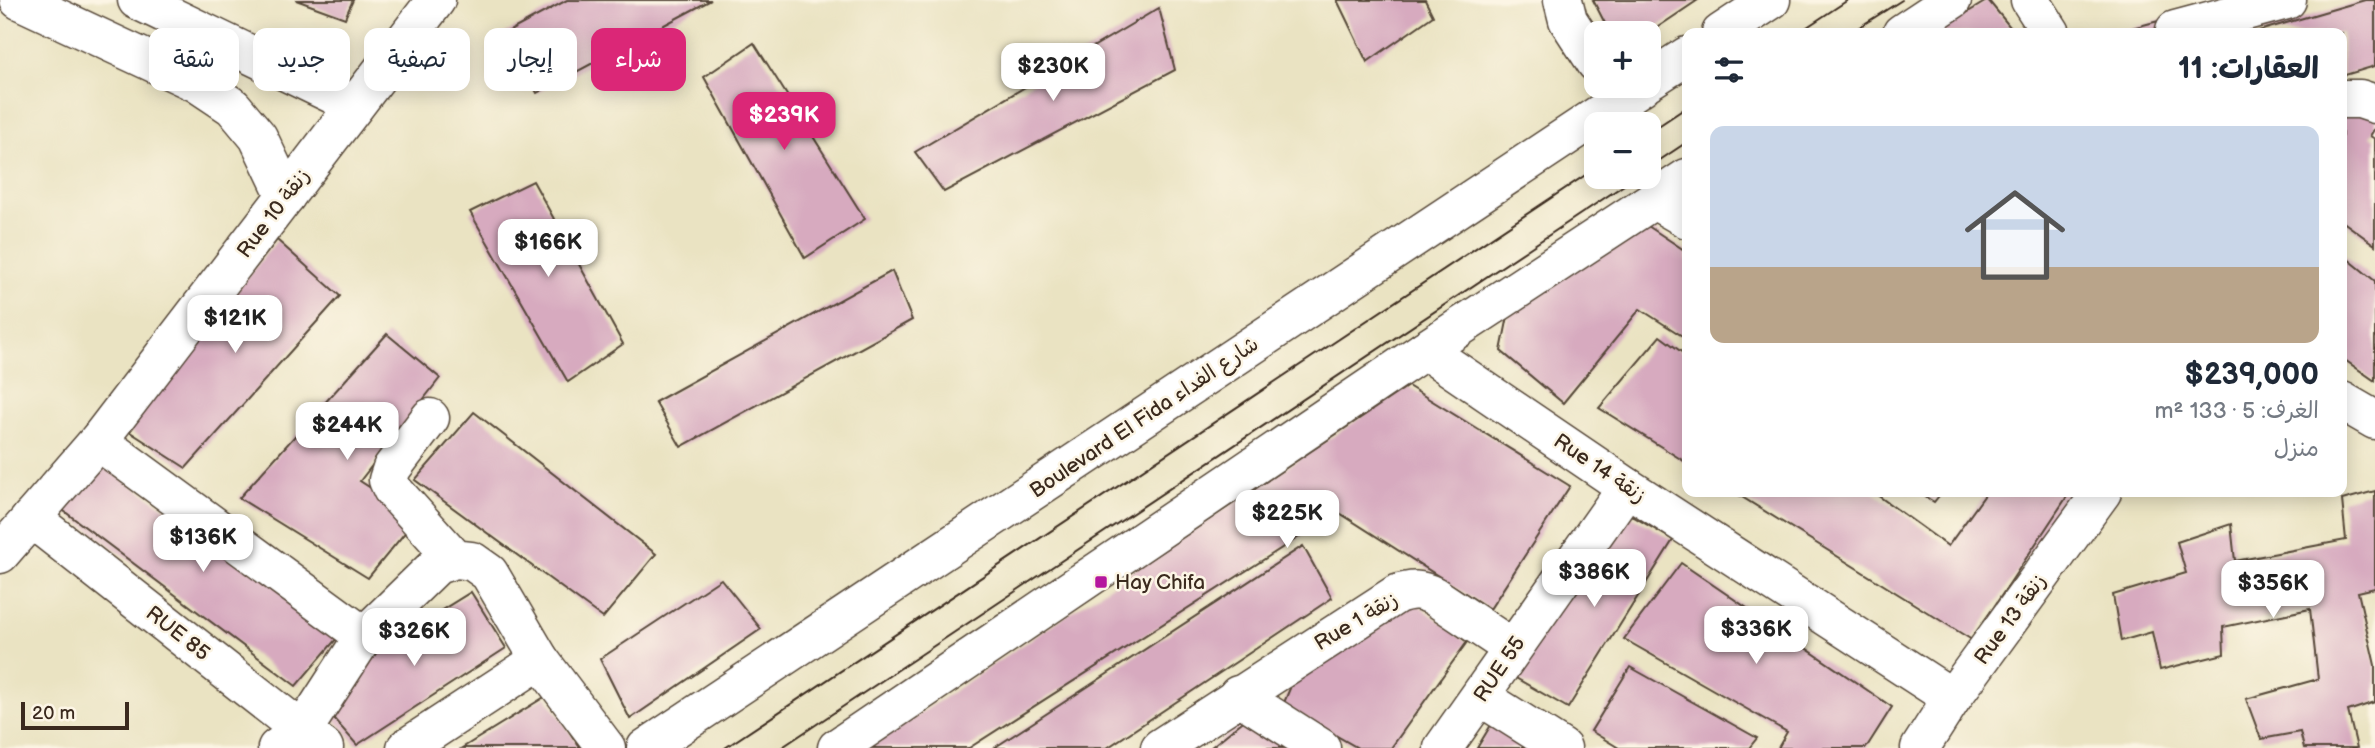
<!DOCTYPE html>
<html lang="ar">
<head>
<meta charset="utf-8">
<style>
  body { margin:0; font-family:"Balsamiq Sans","Playpen Sans Arabic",sans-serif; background:#f6f6f7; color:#1f2937; direction:rtl; height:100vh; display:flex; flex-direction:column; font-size:26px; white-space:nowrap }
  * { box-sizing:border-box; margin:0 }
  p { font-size:23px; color:#747a83 }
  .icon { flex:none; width:38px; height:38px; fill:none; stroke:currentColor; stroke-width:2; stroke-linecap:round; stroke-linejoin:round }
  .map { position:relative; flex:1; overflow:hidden; direction:ltr }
  .details { position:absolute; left:1682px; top:28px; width:665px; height:469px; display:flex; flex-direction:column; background:#fff; border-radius:14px; box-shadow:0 4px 18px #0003; direction:rtl }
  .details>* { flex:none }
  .banner { position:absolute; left:21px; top:28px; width:665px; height:63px; direction:rtl; display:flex; gap:14px }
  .tools { position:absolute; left:1584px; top:21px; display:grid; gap:14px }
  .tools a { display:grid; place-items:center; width:77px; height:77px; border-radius:14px; background:#fff; box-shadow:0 4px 18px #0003; font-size:35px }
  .scale { position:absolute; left:21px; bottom:18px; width:108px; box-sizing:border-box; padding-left:7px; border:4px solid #3b2a1e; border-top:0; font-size:19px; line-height:24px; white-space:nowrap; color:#3b2a1e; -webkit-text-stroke:5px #fcf5e5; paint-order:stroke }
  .price { position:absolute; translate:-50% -60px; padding:0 16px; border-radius:14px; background:#fff; color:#222; font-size:23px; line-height:46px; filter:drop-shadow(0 2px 4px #0008) }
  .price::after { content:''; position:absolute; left:50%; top:42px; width:21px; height:16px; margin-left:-10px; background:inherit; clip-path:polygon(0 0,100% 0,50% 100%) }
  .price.current { background:#db2777; color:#fff }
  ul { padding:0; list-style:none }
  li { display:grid; align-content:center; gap:14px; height:371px; padding:0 28px }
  li span { display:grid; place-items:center; height:217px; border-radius:14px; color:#555 }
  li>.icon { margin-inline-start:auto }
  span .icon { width:126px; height:126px; fill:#fffc; stroke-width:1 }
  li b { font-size:30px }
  h2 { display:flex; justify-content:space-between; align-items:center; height:84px; padding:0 28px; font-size:30px }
  .chip { padding:0 24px; border-radius:14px; background:#fff; box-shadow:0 4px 18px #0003; font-size:24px; line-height:63px }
  .chip.current { background:#db2777; color:#fff }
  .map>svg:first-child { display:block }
  .building { fill:#d7aabf }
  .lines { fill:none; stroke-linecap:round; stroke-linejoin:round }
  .minor-casing { stroke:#554637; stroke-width:41 }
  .major-casing { stroke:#554637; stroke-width:41 }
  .minor { stroke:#fff; stroke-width:38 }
  .major { stroke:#fff; stroke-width:38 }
  .tram { stroke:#3b2a1e; stroke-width:2 }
  .poi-dot { fill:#b5179e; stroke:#fcf5e5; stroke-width:2.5 }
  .labels { text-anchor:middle; stroke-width:5; stroke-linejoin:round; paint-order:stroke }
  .street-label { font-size:21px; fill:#3b2a1e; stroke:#fcf5e5 }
  .poi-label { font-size:21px; fill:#3b2a1e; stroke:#fcf5e5; text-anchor:start }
</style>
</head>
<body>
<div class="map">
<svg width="2375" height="748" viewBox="0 0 2375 748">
  <rect width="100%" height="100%" fill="#fcf5e5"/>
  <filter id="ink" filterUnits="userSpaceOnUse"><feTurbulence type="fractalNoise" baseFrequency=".0143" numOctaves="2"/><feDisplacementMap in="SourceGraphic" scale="14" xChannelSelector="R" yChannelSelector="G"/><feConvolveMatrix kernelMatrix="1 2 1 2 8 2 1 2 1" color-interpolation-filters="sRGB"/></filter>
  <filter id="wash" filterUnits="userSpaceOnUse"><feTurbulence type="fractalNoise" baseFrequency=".00686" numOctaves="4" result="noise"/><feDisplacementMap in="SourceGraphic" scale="28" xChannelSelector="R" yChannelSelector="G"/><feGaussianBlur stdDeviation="1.57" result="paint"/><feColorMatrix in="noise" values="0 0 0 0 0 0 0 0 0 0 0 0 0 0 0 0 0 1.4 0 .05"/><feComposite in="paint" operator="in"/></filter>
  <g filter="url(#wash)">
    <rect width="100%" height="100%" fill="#eae3c2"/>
    <g id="blocks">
      <g class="building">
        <polygon points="296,0 353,0 345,18"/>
        <polygon points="567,0 711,0 537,93 504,34"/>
        <polygon points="1337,0 1425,0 1433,16 1367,62"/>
        <polygon points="1593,0 1698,0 1649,33 1610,33"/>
        <polygon points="1988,0 2015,33 1934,33"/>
        <polygon points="2365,0 2375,0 2375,66 2342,76 2342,33 2252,33"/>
        <polygon points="1159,8 1175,70 944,192 915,152"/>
        <polygon points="2162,20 2166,33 2117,33 2117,32"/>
        <polygon points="754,43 865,219 805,258 704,77"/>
        <polygon points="2342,111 2375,114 2375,128 2370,136 2375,139 2375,245 2342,221"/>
        <polygon points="533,181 623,344 568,382 470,212"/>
        <polygon points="1645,224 1687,252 1687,339 1640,309 1563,403 1501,351 1509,311"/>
        <polygon points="277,240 340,296 186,468 127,430"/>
        <polygon points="2342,254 2375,281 2375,381 2342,358"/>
        <polygon points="892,271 912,320 681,447 655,402"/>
        <polygon points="387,334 440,378 360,481 417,518 368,578 239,498"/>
        <polygon points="1660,336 1687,356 1687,463 1599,408"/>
        <polygon points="1408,386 1570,486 1490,609 1338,512 969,748 869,748"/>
        <polygon points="474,412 656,554 603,618 415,480"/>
        <polygon points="94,459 344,630 296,686 60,508"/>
        <polygon points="2375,491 2375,588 2358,592 2375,665 2375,702 2348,711 2357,748 2304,748 2300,732 2261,739 2246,699 2318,679 2310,609 2223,627 2224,654 2160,670 2152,632 2121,641 2113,595 2186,573 2177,542 2231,524 2235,561 2346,540 2342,500"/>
        <polygon points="1734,492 1873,492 1948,546 1987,492 2070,492 1972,640"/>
        <polygon points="1918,492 1942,492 1934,502"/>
        <polygon points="1622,510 1673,540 1568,708 1514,677"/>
        <polygon points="1303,546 1332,598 1107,748 994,748"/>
        <polygon points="1681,563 1892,707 1866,748 1778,748 1787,732 1624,639"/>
        <polygon points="721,579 761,629 630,719 600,659"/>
        <polygon points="471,592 506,648 357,745 326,710 355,664"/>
        <polygon points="1409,598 1467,642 1391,748 1358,748 1283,705 1296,674"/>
        <polygon points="1630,667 1757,738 1749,748 1619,748 1591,731"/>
        <polygon points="546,696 580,748 462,748"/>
        <polygon points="1247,718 1296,748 1210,748"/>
        <polygon points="1494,720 1544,748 1477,748"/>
      </g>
    </g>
  </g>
  <g filter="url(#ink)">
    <use href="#blocks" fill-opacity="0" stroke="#554637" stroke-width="2"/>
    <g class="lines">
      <g class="minor-casing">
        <g id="minor">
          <polyline points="19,0 197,83 233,107 258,137 286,196"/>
          <polyline points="137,0 355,105"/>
          <polyline points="1563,0 1568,20 1596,63"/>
          <polyline points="2030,0 2051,33"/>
          <polyline points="2175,30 2287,0"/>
          <polyline points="2342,99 2360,99 2375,104"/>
          <polyline points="1654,200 1687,219"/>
          <polyline points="1425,350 1627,487 1952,698"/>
          <polyline points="2342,401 2375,420"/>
          <polyline points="430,418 392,468 388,480 392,489 455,559 472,561 489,573 540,660 606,748"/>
          <polyline points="98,441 364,636"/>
          <polyline points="31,518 324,748"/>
          <polyline points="0,554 98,441 436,0"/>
          <polyline points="1238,695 1321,748"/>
          <polyline points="1481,697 1562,748"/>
          <polyline points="277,748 303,730 364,636 437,565 455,559"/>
          <polyline points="406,748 540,660"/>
          <path d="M 1160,748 L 1397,594 C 1412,589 1420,589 1434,596 L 1512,648"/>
          <polyline points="1443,748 1627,487"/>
          <polyline points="1920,748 1952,698 2102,492"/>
        </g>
      </g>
      <g class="major-casing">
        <g id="major">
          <polyline points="1721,33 1771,0"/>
          <polyline points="1902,33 1952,0"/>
          <polyline points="1648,81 1687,56"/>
          <polyline points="646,748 1642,86"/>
          <polyline points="837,748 1425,350 1687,178"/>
        </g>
      </g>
      <use href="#minor" class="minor"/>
      <use href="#major" class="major"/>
      <g class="tram">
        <polyline points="1798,33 1848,0"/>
        <polyline points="1850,33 1902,0"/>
        <polyline points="1648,133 1687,107"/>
        <polyline points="1648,168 1687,142"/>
        <polyline points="725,748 1596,168"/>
        <polyline points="781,748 1636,177"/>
      </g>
    </g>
  </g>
  <rect class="poi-dot" x="1094" y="575" width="14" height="14" rx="3.5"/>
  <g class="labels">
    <g class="street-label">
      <text transform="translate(273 213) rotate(-53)" y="7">Rue 10 زنقة</text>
      <text transform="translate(1144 417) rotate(-34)" y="7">Boulevard El Fida شارع الفداء</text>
      <text transform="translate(1600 468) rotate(34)" y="7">Rue 14 زنقة</text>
      <text transform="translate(2010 619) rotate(-54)" y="7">Rue 13 زنقة</text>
      <text transform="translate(1356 621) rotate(-31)" y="7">Rue 1 زنقة</text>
      <text transform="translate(178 633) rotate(38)" y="7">RUE 85</text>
      <text transform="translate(1499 669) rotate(-56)" y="7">RUE 55</text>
    </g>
    <g class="poi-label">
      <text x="1115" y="589">Hay Chifa</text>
    </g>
  </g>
</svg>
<div class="tools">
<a>+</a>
<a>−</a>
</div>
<div class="scale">20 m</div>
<b class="price" style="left:1053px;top:103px">$230K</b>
<b class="price current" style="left:784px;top:152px">$239K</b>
<b class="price" style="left:548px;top:279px">$166K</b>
<b class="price" style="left:235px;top:355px">$121K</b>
<b class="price" style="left:347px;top:462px">$244K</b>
<b class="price" style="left:1287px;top:550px">$225K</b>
<b class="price" style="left:203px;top:574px">$136K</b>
<b class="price" style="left:1594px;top:609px">$386K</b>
<b class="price" style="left:2273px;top:620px">$356K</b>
<b class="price" style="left:1756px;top:666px">$336K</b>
<b class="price" style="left:414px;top:668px">$326K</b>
<div class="banner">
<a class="chip current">شراء</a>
<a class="chip">إيجار</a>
<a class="chip">تصفية</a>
<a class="chip">جديد</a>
<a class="chip">شقة</a>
</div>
<section class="details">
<h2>العقارات: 11<svg class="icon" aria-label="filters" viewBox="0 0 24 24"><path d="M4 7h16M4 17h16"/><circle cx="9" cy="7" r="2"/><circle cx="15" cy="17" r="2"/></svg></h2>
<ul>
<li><span style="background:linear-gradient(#c9d6e8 65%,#b9a48a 0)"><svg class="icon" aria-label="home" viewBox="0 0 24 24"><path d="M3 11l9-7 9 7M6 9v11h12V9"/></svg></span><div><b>$239,000</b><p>الغرف: 5 · 133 m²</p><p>منزل</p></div></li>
</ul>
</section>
</div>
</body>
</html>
